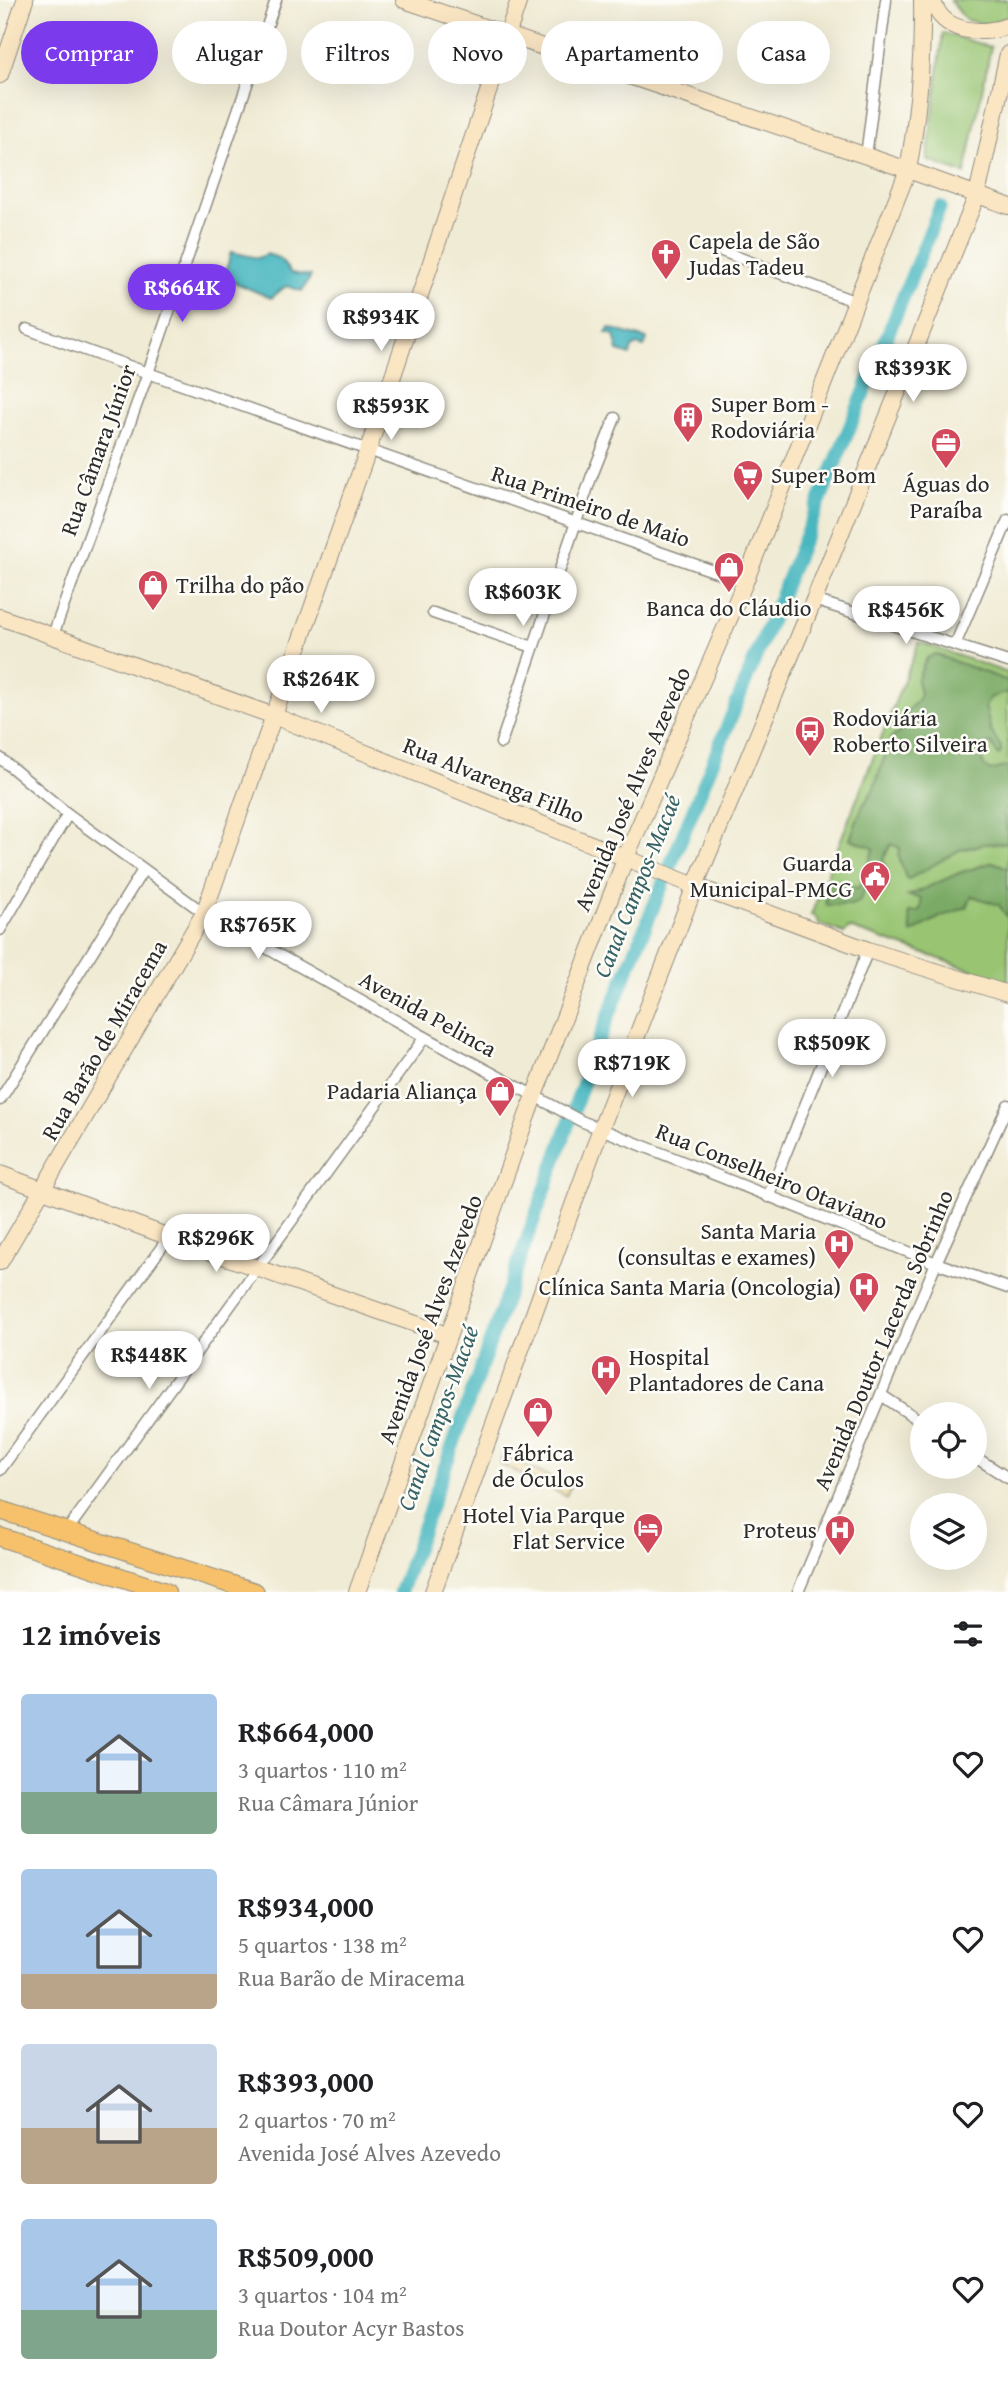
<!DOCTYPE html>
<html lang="pt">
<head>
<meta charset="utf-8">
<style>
  body { margin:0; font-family:"Gentium Book Plus",serif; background:#f6f6f6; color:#202124; height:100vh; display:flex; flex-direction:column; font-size:26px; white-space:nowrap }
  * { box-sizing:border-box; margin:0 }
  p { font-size:23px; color:#757577 }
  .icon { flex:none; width:38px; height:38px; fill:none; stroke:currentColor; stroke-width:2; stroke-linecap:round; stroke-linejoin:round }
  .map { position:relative; height:1592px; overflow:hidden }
  .details { display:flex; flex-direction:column; background:#fff; flex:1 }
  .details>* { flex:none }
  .banner { position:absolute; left:21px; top:21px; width:966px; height:63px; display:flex; gap:14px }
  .controls { position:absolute; left:910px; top:1402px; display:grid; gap:14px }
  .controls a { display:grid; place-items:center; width:77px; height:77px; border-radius:50%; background:#fff; box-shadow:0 7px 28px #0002; font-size:35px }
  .price { position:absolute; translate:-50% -60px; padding:0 16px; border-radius:24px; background:#fff; color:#222; font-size:23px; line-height:46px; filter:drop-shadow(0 2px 4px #0008) }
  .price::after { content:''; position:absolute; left:50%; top:42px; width:21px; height:16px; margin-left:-10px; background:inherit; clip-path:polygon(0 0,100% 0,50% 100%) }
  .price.on { background:#7c3aed; color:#fff }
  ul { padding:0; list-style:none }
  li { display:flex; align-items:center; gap:21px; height:175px; padding:0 21px }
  li span { display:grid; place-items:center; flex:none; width:196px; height:140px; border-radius:7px; color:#555 }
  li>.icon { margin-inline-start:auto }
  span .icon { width:84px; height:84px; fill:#fffc; stroke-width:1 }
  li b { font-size:30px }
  h2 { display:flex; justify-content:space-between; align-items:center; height:84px; padding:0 21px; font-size:30px }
  .tag { padding:0 24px; border-radius:32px; background:#fff; box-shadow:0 7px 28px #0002; font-size:24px; line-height:63px }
  .tag.on { background:#7c3aed; color:#fff }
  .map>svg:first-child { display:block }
  .green { fill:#99c573; stroke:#62784f; stroke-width:2 }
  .forest { fill:#7aaa65; stroke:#526a48; stroke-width:2 }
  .sand { fill:#eeda9e; stroke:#8c8264; stroke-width:2 }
  .water { fill:#48b7c0; stroke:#3a7176; stroke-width:2 }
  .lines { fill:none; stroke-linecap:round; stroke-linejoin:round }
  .canal { stroke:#48b7c0; stroke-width:14 }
  .street-casing { stroke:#8e8b80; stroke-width:13 }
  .secondary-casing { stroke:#8e8b80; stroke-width:18 }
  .primary-casing { stroke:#8e8b80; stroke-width:20 }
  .street { stroke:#fff; stroke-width:10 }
  .secondary { stroke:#fbe6c4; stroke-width:16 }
  .primary { stroke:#f6c16b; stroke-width:18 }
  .labels { text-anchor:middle; stroke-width:5; stroke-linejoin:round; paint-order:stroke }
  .poi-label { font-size:23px; fill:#2b2b2b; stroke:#fdfcf7; text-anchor:start }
  .street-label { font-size:23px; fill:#2b2b2b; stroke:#fdfcf7 }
  .water-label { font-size:24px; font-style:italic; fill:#376367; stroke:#fdfcf7 }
</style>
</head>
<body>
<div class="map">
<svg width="1008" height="1592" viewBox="0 0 1008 1592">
  <rect width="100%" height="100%" fill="#fdfcf7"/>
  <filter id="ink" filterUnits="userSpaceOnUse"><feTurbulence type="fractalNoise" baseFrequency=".0143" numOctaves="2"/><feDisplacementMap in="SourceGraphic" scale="14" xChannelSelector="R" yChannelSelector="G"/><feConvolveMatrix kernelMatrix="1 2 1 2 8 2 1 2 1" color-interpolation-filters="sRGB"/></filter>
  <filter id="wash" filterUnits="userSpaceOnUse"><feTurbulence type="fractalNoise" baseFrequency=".00686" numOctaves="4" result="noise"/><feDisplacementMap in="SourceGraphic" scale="28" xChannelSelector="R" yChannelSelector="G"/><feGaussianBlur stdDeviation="1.57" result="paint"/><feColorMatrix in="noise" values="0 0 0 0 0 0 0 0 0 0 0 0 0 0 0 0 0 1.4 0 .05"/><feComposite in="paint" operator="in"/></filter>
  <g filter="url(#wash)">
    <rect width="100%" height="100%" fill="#f0ebd4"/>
    <g class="green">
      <polygon points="950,0 1008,0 1008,16 990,25 966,20"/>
      <polygon points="943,33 991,47 965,174 927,160"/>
      <polygon points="919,642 1008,673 1008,982 849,928 844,933 819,924 816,917 811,915"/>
    </g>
    <g class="forest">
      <polygon points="935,654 1008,681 1008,692 990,698 985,706 991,731 1001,747 1001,753 998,755 991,743 977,747 984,766 990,771 1008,766 1008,806 1004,811 1008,843 985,844 960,850 909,879 906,878 898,855 900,848 891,844 883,859 889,879 887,889 866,886 859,902 851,905 827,905 825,901 831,884 835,882 858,888 861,884 874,848 850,839 862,807 873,790 891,738 899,733 908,710 918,700 920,693 917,681 923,666 927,658"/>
      <polygon points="993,862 1008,868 1008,918 999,905 972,896 967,907 940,917 911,933 909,912 918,912 921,908 921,898 908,896 959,873"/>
    </g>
    <polygon class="sand" points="503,1455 570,1487 566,1496 500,1464"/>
    <g class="water">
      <polygon points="231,252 258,258 267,254 279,258 291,273 311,276 302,291 286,286 271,298 224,278"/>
      <polygon points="609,328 647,339 644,347 637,345 632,348 630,355 618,351 614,335 606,333"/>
    </g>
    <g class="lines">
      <polyline class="canal" points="400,1592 598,1042 940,207"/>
    </g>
  </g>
  <g filter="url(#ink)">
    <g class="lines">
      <g class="street-casing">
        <g id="street">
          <polyline points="866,156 886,0"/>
          <polyline points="719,250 856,302"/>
          <polyline points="27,329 148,373 745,582"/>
          <polyline points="814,600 1008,662"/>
          <polyline points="433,613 533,647"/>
          <polyline points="53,635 148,373 276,0"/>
          <polyline points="955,645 1008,520"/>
          <polyline points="501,743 591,478 615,418"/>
          <polyline points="0,758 68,814 204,913 425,1037 581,1121 936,1263 1008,1288"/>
          <polyline points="0,930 68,814"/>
          <polyline points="0,1100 143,870"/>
          <polyline points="768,1197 868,950"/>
          <polyline points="881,1395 922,1422"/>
          <polyline points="975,1457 1008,1478"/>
          <polyline points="0,1470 169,1237"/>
          <polyline points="66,1532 425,1037"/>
          <polyline points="798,1592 936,1263 1008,1105"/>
        </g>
      </g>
      <g class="secondary-casing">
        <g id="secondary">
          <polyline points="404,0 908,170 1008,206"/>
          <path d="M 933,0 C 940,33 983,36 1008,26"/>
          <polyline points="0,75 25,0"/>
          <polyline points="0,617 274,716 695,886 868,950 1008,994"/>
          <polyline points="0,1174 169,1237 447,1335"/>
          <polyline points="0,1262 204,913 368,450 519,0"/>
          <path d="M 357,1592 L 534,1096 L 626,857 L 745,582 L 908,170 C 919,111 923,59 922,0"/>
          <polyline points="433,1592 600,1131 695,886 814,600 977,195 1008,54"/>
        </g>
      </g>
      <g class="primary-casing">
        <g id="primary">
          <polyline points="0,1510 255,1592"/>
          <polyline points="0,1537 166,1592"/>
        </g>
      </g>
      <use href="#street" class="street"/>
      <use href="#secondary" class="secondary"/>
      <use href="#primary" class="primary"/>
    </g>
  </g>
  <defs>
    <g id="church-pin" transform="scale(1.575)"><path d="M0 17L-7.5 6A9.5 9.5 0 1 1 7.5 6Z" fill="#d1495b" stroke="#fdfcf7"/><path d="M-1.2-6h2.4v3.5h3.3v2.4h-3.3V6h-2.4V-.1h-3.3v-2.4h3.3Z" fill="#fff"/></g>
    <g id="building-pin" transform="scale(1.575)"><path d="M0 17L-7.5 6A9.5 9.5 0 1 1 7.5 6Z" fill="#d1495b" stroke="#fdfcf7"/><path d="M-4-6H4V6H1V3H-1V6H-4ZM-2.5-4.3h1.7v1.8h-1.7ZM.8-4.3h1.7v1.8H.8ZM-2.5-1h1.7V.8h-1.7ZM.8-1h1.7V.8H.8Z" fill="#fff"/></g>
    <g id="office-pin" transform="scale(1.575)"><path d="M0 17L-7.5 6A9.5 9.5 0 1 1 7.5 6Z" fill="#d1495b" stroke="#fdfcf7"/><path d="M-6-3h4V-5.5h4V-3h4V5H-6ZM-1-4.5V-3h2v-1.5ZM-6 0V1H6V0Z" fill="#fff"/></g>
    <g id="supermarket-pin" transform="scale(1.575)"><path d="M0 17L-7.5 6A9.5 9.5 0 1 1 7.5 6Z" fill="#d1495b" stroke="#fdfcf7"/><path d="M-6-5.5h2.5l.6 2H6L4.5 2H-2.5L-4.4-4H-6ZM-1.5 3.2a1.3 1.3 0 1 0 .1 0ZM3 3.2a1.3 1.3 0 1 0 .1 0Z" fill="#fff"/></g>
    <g id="shop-pin" transform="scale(1.575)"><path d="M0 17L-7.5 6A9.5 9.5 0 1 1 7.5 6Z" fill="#d1495b" stroke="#fdfcf7"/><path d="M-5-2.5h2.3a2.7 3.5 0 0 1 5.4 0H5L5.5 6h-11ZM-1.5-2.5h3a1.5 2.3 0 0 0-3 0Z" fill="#fff"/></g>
    <g id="bus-pin" transform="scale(1.575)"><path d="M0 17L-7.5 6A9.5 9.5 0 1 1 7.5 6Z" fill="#d1495b" stroke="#fdfcf7"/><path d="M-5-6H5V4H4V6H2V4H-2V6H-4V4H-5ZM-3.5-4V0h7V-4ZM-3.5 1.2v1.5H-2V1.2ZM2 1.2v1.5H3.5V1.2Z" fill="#fff"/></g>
    <g id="civic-pin" transform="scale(1.575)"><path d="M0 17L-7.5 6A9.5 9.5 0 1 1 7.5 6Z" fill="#d1495b" stroke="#fdfcf7"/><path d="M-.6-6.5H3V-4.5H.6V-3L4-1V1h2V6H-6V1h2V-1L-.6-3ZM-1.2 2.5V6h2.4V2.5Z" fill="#fff"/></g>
    <g id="hospital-pin" transform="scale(1.575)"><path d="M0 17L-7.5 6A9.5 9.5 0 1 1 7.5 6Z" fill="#d1495b" stroke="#fdfcf7"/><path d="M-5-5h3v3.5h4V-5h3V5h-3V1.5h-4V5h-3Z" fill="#fff"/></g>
    <g id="hotel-pin" transform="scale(1.575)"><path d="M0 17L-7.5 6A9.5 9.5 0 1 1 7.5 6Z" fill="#d1495b" stroke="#fdfcf7"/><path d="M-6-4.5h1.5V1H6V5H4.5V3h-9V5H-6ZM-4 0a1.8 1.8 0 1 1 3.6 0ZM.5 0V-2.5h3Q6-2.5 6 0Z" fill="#fff"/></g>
  </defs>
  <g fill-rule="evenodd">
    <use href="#church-pin" x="666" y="254"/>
    <use href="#building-pin" x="688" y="417"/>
    <use href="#office-pin" x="946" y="443"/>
    <use href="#supermarket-pin" x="748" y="475"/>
    <use href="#shop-pin" x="729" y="567"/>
    <use href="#shop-pin" x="153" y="585"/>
    <use href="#bus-pin" x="810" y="731"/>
    <use href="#civic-pin" x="875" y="876"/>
    <use href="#shop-pin" x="500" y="1091"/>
    <use href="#hospital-pin" x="839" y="1244"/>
    <use href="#hospital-pin" x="864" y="1287"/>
    <use href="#hospital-pin" x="606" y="1370"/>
    <use href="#shop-pin" x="538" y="1412"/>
    <use href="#hotel-pin" x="648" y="1528"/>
    <use href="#hospital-pin" x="840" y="1530"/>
  </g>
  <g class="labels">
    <g class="poi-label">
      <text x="689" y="249">Capela de São<tspan x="689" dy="26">Judas Tadeu</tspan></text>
      <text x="711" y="412">Super Bom -<tspan x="711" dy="26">Rodoviária</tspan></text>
      <text x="771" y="483">Super Bom</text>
      <text x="946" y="492" text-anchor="middle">Águas do<tspan x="946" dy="26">Paraíba</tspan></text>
      <text x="176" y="593">Trilha do pão</text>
      <text x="729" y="616" text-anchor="middle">Banca do Cláudio</text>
      <text x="833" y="726">Rodoviária<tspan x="833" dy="26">Roberto Silveira</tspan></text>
      <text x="852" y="871" text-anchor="end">Guarda<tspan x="852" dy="26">Municipal-PMCG</tspan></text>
      <text x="477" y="1099" text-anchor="end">Padaria Aliança</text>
      <text x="816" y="1239" text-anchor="end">Santa Maria<tspan x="816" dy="26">(consultas e exames)</tspan></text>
      <text x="841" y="1295" text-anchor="end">Clínica Santa Maria (Oncologia)</text>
      <text x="629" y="1365">Hospital<tspan x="629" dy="26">Plantadores de Cana</tspan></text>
      <text x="538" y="1461" text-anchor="middle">Fábrica<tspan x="538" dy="26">de Óculos</tspan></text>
      <text x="625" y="1523" text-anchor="end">Hotel Via Parque<tspan x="625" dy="26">Flat Service</tspan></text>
      <text x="817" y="1538" text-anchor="end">Proteus</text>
    </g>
    <g class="street-label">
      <text transform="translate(98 450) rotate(-70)" y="8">Rua Câmara Júnior</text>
      <text transform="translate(591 506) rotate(19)" y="8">Rua Primeiro de Maio</text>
      <text transform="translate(494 780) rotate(22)" y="8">Rua Alvarenga Filho</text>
      <text transform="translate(632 789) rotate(-67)" y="8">Avenida José Alves Azevedo</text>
      <text transform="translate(428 1014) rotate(29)" y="8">Avenida Pelinca</text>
      <text transform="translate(104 1040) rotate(-60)" y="8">Rua Barão de Miracema</text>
      <text transform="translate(772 1176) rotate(22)" y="8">Rua Conselheiro Otaviano</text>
      <text transform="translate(430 1319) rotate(-70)" y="8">Avenida José Alves Azevedo</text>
      <text transform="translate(883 1340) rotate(-67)" y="8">Avenida Doutor Lacerda Sobrinho</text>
    </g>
    <g class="water-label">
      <text transform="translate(637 886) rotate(-68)" y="8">Canal Campos-Macaé</text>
      <text transform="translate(438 1418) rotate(-70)" y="8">Canal Campos-Macaé</text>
    </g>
  </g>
</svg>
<div class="controls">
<a><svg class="icon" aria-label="locate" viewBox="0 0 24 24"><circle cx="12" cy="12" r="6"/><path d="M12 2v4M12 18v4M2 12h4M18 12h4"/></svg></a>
<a><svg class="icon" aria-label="layers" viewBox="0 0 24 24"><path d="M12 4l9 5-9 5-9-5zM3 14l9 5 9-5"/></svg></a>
</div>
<b class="price on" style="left:182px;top:324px">R$664K</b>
<b class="price" style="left:381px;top:353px">R$934K</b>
<b class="price" style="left:913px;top:404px">R$393K</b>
<b class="price" style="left:391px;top:442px">R$593K</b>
<b class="price" style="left:523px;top:628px">R$603K</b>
<b class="price" style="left:906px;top:646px">R$456K</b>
<b class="price" style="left:321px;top:715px">R$264K</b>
<b class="price" style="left:258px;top:961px">R$765K</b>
<b class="price" style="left:832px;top:1079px">R$509K</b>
<b class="price" style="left:632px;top:1099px">R$719K</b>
<b class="price" style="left:216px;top:1274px">R$296K</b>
<b class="price" style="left:149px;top:1391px">R$448K</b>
<div class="banner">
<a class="tag on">Comprar</a>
<a class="tag">Alugar</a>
<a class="tag">Filtros</a>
<a class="tag">Novo</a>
<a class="tag">Apartamento</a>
<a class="tag">Casa</a>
</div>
</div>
<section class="details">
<h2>12 imóveis<svg class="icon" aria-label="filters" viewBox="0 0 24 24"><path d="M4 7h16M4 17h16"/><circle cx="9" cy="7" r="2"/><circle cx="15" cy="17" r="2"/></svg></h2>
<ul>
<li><span style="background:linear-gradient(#a9c7e8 70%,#7fa58c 0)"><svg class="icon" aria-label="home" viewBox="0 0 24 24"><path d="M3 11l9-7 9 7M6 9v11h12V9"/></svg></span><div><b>R$664,000</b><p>3 quartos · 110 m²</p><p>Rua Câmara Júnior</p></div><svg class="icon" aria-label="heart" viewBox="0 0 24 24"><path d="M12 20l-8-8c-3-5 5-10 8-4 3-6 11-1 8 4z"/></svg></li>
<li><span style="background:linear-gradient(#a9c7e8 75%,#b9a48a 0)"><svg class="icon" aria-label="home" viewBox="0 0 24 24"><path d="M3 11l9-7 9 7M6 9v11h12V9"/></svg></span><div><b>R$934,000</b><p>5 quartos · 138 m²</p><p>Rua Barão de Miracema</p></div><svg class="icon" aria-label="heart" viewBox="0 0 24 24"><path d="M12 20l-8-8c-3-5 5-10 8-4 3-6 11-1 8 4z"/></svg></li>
<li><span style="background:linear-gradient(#c9d6e8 60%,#b9a48a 0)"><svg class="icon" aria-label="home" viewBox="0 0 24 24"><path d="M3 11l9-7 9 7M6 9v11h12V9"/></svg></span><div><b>R$393,000</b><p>2 quartos · 70 m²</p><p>Avenida José Alves Azevedo</p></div><svg class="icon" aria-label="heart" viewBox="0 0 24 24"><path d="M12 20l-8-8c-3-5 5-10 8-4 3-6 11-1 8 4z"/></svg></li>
<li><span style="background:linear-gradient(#a9c7e8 65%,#7fa58c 0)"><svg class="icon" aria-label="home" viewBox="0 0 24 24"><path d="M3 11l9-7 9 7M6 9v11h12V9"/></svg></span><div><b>R$509,000</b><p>3 quartos · 104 m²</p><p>Rua Doutor Acyr Bastos</p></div><svg class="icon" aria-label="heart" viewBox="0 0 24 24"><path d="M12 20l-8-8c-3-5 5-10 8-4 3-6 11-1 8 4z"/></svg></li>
</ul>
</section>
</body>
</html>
